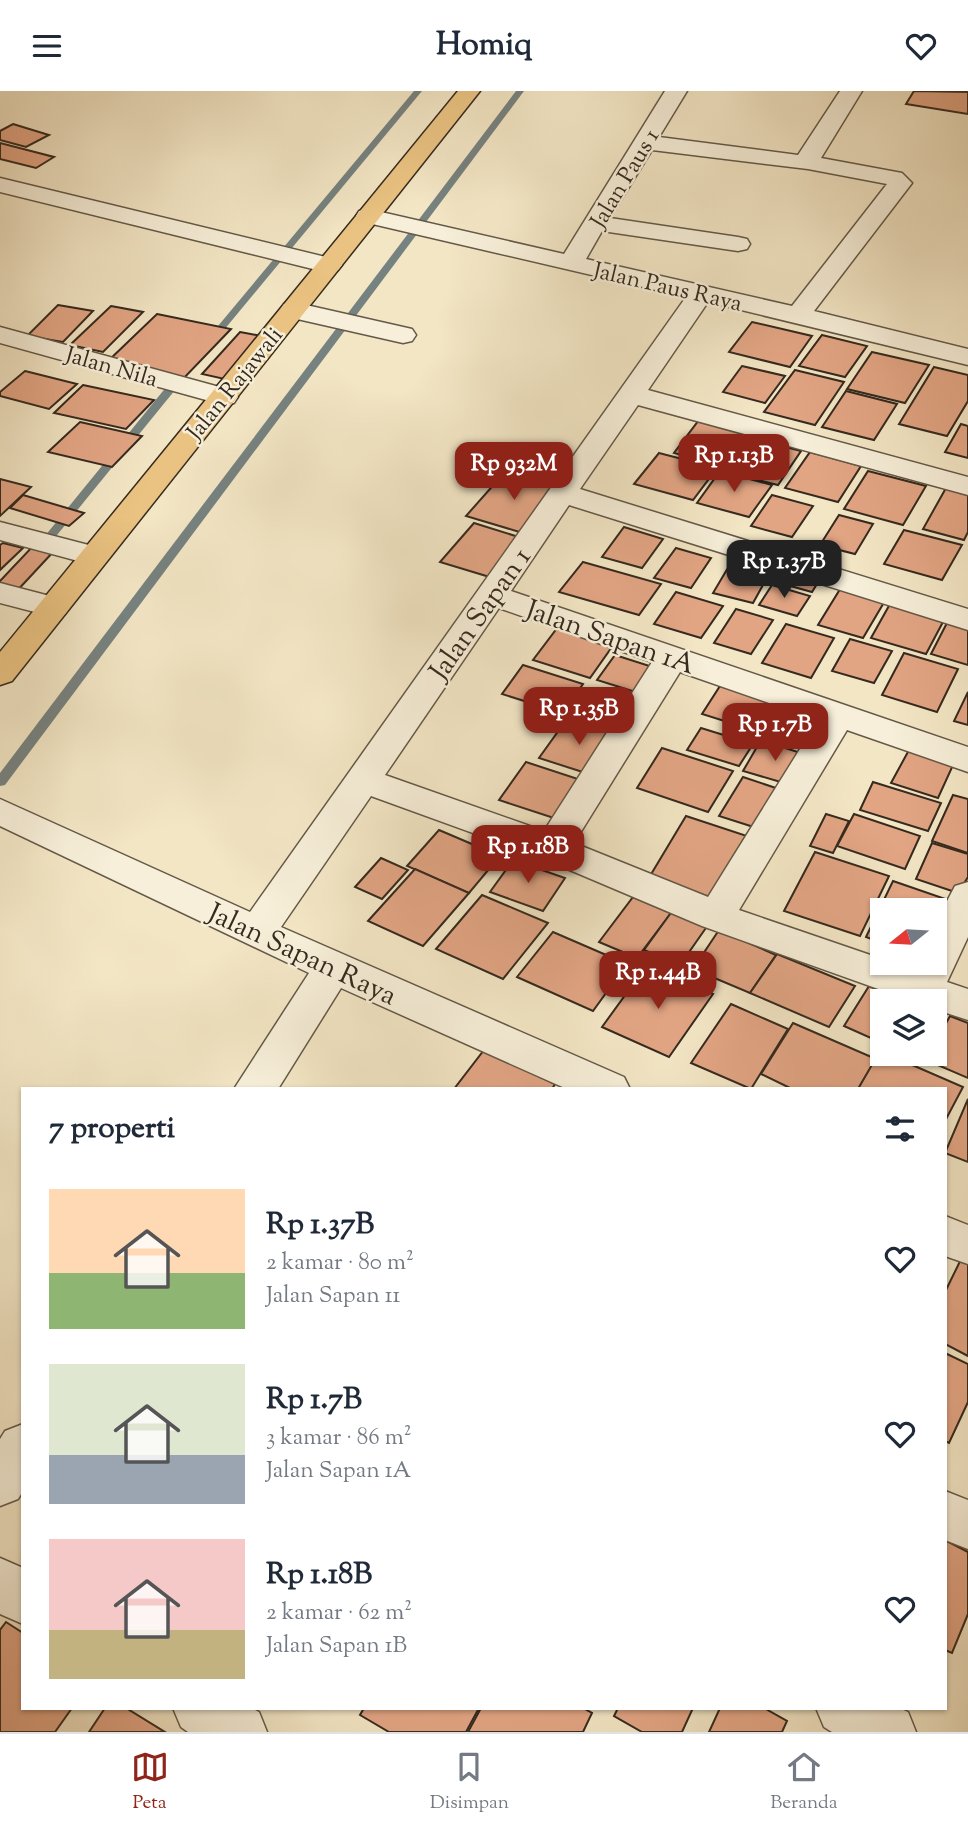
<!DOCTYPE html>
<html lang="id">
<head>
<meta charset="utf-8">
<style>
  body { margin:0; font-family:"Sorts Mill Goudy",serif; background:#f6f6f7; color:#1f2937; height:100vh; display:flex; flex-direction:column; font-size:26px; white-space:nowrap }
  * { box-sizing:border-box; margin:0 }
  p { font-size:23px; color:#747a83 }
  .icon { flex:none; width:38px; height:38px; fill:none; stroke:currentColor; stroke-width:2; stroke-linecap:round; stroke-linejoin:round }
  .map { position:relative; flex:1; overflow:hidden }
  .side { position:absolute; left:21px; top:996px; width:926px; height:623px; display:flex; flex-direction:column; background:#fff; border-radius:0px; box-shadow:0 2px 5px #0004 }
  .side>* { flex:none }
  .needle { width:46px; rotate:252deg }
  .fabs { position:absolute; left:870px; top:807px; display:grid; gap:14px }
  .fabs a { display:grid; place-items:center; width:77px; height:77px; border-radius:0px; background:#fff; box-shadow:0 2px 5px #0004; font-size:35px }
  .price { position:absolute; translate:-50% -60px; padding:0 16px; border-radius:14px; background:#8f2418; color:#fff; font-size:23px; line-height:46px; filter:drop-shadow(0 2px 4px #0008) }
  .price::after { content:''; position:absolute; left:50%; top:42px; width:21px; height:16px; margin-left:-10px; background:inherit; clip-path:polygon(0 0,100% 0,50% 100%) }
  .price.current { background:#222; color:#fff }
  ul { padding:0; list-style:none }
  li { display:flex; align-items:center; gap:21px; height:175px; padding:0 28px }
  li span { display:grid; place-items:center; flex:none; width:196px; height:140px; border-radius:0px; color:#555 }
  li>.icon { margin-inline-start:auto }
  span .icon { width:84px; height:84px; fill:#fffc; stroke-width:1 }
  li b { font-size:30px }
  h2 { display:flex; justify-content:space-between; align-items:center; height:84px; padding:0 28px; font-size:30px }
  header { display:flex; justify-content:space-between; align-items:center; height:91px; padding:0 28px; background:#fff; font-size:32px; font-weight:700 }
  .tab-bar { display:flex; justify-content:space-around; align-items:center; height:98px; border-top:2px solid #e0e1e3; background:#fff; font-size:19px; color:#747a83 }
  .tab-bar a { display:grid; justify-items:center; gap:4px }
  .tab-bar .current { color:#8f2418 }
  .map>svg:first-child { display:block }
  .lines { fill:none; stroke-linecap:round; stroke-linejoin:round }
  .stream { fill:#768280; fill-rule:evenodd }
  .building { fill:#e2a584; stroke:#352a1f; stroke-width:2 }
  .minor-casing { stroke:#645948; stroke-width:3 }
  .major-casing { stroke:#352a1f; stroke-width:3 }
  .minor { fill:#f7efd9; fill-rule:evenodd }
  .major { fill:#eac382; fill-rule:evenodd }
  .labels { text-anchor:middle; stroke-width:5; stroke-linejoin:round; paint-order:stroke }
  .far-street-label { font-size:23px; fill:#352a1f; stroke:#f7efd9 }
  .street-label { font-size:28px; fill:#352a1f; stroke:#f7efd9 }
</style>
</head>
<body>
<header><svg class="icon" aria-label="menu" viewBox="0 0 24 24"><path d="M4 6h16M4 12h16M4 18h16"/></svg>Homiq<svg class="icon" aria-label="heart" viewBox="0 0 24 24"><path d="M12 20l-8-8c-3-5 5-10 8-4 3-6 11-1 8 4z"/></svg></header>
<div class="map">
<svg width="968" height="1641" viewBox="0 0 968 1641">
  <rect width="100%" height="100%" fill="#f3e6c5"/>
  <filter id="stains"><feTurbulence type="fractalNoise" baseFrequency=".00286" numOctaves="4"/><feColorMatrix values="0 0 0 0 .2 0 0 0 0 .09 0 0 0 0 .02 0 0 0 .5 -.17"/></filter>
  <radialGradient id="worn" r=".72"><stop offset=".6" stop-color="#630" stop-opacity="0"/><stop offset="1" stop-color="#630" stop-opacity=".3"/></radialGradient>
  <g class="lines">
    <g class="stream">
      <polygon points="414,0 422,0 214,251 208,251 208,247"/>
      <polygon points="516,0 524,0 5,694 0,695 0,682"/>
      <polygon points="180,283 184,284 184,288 44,460 36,460 36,456 176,284"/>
    </g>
  </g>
  <g class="building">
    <polygon points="914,0 968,1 968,23 906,13"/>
    <polygon points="13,33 49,44 26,56 0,49 0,40"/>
    <polygon points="0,52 54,66 36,77 0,68"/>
    <polygon points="58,214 93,220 63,251 27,245"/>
    <polygon points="111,215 143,221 103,261 70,254"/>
    <polygon points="157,223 231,238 183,288 106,272"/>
    <polygon points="752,231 812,245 790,276 729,261"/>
    <polygon points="240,241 267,246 229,289 202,283"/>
    <polygon points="822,244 867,255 845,286 799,275"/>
    <polygon points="872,261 929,274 905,312 847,298"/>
    <polygon points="742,275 785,285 765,312 723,301"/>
    <polygon points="934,276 968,284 968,310 947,345 899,333"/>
    <polygon points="795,279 844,291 815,334 764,321"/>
    <polygon points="25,280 77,293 49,318 0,305 0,301"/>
    <polygon points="83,294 154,309 126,338 54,322"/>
    <polygon points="846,300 897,313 874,349 822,336"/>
    <polygon points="699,329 744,341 719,374 674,362"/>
    <polygon points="80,331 142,345 112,376 48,361"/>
    <polygon points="961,333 968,335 968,367 945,361"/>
    <polygon points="750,347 801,360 778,394 725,381"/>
    <polygon points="810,361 861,375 838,411 785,397"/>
    <polygon points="659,362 717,377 693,409 634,393"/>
    <polygon points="720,380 772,394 749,426 697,412"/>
    <polygon points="868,380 926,395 903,434 844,418"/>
    <polygon points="505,381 561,396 523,442 466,425"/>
    <polygon points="0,388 31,396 0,425"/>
    <polygon points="946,397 968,402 968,441 964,449 923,438"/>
    <polygon points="23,404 84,422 69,435 10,417"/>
    <polygon points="772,404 813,415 792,446 751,435"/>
    <polygon points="839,424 873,433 855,463 820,454"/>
    <polygon points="474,432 525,448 493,487 440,471"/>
    <polygon points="624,436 663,448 642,477 602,466"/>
    <polygon points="904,439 962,454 942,489 884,473"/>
    <polygon points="3,452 23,457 0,479 0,454"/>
    <polygon points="33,455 54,460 14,503 0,499 0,490"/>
    <polygon points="676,457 711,467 691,497 654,487"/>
    <polygon points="735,465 774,474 753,512 713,502"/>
    <polygon points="583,471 661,493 639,524 559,501"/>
    <polygon points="780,477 820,488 812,501 772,490"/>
    <polygon points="772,494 810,505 797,525 759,514"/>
    <polygon points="842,495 886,508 863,547 818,534"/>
    <polygon points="676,501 723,515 701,547 654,533"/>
    <polygon points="890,513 944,529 926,563 871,547"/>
    <polygon points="736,518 773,529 751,563 714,552"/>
    <polygon points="949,528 968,533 968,574 931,563"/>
    <polygon points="786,533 834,547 811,587 762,572"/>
    <polygon points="558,536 614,553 590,587 533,569"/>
    <polygon points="850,548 892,560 874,592 832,580"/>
    <polygon points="904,562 958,578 937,621 882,604"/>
    <polygon points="615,564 659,578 642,603 597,589"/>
    <polygon points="523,574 583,593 562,622 502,603"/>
    <polygon points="720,595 784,614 766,643 702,623"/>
    <polygon points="588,600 636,615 620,639 570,623"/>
    <polygon points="968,601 968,634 954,630"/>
    <polygon points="567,628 619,645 592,684 539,667"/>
    <polygon points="701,637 753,653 739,675 687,659"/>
    <polygon points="761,649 807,664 791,694 743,680"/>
    <polygon points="662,657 733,680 708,721 637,697"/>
    <polygon points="909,659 954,672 938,707 891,692"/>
    <polygon points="526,671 587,691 560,729 499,709"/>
    <polygon points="743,686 788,701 763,739 719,725"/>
    <polygon points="873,691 941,712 928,740 860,719"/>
    <polygon points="953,704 968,708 968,762 932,750"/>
    <polygon points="826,723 849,730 833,762 810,755"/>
    <polygon points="854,723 920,745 905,778 837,755"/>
    <polygon points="686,725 753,747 718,809 650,785"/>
    <polygon points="439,739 500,765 469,802 407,775"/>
    <polygon points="932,752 968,763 968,786 958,802 916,788"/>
    <polygon points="815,761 889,785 860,845 784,820"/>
    <polygon points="381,767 408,779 382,808 355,796"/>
    <polygon points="513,769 565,787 543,820 490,801"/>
    <polygon points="415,778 469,802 423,855 368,830"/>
    <polygon points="893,790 957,812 934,854 934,819 882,819 882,852 866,846"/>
    <polygon points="482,804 548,832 503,888 436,858"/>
    <polygon points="633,806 671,822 637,867 599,851"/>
    <polygon points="673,819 708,834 680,874 644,859"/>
    <polygon points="719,839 776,864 750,902 693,878"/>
    <polygon points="553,841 627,873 593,920 517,886"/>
    <polygon points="777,863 855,895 829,936 750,902"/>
    <polygon points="647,874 713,903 669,966 602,936"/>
    <polygon points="869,895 905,910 882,910 882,952 844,935"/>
    <polygon points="731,913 788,938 751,998 691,972"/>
    <polygon points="950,925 968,932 968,987 926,969 930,962 934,962 934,954"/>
    <polygon points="793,932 876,968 858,998 792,998 761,983"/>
    <polygon points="484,959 555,993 552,998 454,998"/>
    <polygon points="880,960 963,996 945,1030 945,998 858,998"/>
    <polygon points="968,1008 968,1071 945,1062"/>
    <polygon points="967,1156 968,1157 968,1265 945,1253 945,1201"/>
    <polygon points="945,1262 968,1273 968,1311 949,1352 945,1350"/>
    <polygon points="945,1449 968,1461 968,1523 952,1562 945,1559"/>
    <polygon points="6,1531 23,1542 23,1617 72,1617 55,1641 0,1641 0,1539"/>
    <polygon points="105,1617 126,1617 165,1641 89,1641"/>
    <polygon points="364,1617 479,1617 466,1641 389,1641 360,1624"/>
    <polygon points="481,1617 583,1617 592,1622 583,1641 468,1641"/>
    <polygon points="618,1617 693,1617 682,1641 642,1641 614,1625"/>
    <polygon points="720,1617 764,1617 787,1630 782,1641 709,1641"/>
  </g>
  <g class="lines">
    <g class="minor-casing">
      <g id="minor">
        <path d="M 665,0 L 687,0 L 659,46 L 798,64 L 840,0 L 862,0 L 821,67 L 902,82 L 912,92 L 814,220 L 968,258 L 968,274 L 708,211 L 648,299 L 968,386 L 968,404 L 638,314 L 580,398 L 968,518 L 968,539 L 569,414 L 511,500 L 968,656 L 968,681 L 847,639 L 739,819 L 882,868 L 882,872 L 891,872 L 913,879 L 917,872 L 934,872 L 934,835 L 955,795 L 968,791 L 968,846 L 947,891 L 968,898 L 968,929 L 934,918 L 934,910 L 912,910 L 702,835 L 539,766 L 371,705 L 281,836 L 624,986 L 630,998 L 567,998 L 341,897 L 278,998 L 234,998 L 309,882 L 0,735 L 0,708 L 250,821 L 686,206 L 368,132 L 359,130 L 356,125 L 359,120 L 368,118 L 564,163 ZM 652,59 L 808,78 L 887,93 L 792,215 L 586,168 L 602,140 L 738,160 L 747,158 L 750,153 L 747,148 L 738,146 L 610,127 ZM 499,517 L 652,571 L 544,740 L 385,684 ZM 680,581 L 818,629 L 708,806 L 574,752 Z"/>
        <polygon points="0,87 338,169 342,174 338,179 329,182 0,101"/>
        <polygon points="293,211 412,238 416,244 412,250 403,252 284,225 280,219 284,213"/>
        <polygon points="0,236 234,300 238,306 234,312 224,314 0,252"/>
        <polygon points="0,431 104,458 109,465 104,472 93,474 0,449"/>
        <polygon points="0,492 65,509 70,516 65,523 54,526 0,512"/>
        <polygon points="945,1125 968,1134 968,1173 945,1165"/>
        <polygon points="23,1333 23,1400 18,1408 0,1415 0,1348 5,1340"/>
        <polygon points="945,1400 968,1409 968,1458 945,1449"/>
        <polygon points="0,1467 23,1477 23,1533 0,1523"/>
        <polygon points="173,1617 251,1617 259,1621 267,1641 188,1641 181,1636"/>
        <polygon points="816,1617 899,1617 908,1621 916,1641 832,1641 824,1636"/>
      </g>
    </g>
    <g class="major-casing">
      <polygon id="major" points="458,0 480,0 12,590 0,594 0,561"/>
    </g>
    <use href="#minor" class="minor"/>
    <use href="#major" class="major"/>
  </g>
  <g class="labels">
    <g class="far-street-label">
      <text transform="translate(624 87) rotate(-59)" y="8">Jalan Paus 1</text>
      <text transform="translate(668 195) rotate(13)" y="8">Jalan Paus Raya</text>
      <text transform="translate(112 275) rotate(16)" y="8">Jalan Nila</text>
      <text transform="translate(234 292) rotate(-51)" y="8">Jalan Rajawali</text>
    </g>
    <g class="street-label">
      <text transform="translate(479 522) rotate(-55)" y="10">Jalan Sapan 1</text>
      <text transform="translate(611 545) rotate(19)" y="10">Jalan Sapan 1A</text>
      <text transform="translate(303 862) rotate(25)" y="10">Jalan Sapan Raya</text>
    </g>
  </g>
  <rect width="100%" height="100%" filter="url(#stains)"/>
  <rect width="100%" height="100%" fill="url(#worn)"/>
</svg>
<div class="fabs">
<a><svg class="needle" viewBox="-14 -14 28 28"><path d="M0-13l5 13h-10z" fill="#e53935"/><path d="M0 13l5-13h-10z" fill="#747a83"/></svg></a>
<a><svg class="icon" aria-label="layers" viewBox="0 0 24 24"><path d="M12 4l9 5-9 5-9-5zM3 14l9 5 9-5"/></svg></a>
</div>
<b class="price" style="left:734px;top:403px">Rp 1.13B</b>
<b class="price" style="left:514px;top:411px">Rp 932M</b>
<b class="price current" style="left:784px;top:509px">Rp 1.37B</b>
<b class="price" style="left:579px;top:656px">Rp 1.35B</b>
<b class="price" style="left:775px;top:672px">Rp 1.7B</b>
<b class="price" style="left:528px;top:794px">Rp 1.18B</b>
<b class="price" style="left:658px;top:920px">Rp 1.44B</b>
<section class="side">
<h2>7 properti<svg class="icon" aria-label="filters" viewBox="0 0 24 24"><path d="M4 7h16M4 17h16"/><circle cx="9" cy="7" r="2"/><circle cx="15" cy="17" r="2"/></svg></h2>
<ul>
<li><span style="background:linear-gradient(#ffd9b3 60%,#8fb573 0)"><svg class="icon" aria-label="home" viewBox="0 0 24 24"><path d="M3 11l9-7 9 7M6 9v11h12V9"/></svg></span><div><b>Rp 1.37B</b><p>2 kamar · 80 m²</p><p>Jalan Sapan 11</p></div><svg class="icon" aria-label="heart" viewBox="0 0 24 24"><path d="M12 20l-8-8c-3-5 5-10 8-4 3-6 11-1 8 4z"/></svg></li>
<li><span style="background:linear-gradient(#dfe7d0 65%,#9aa5b1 0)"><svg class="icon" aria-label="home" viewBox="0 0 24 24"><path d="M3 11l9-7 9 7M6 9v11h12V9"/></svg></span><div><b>Rp 1.7B</b><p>3 kamar · 86 m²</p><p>Jalan Sapan 1A</p></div><svg class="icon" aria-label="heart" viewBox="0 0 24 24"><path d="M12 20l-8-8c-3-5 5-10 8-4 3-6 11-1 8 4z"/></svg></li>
<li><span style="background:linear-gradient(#f6c9c9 65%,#c2b280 0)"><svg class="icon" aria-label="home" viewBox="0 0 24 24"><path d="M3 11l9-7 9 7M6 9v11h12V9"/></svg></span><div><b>Rp 1.18B</b><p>2 kamar · 62 m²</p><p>Jalan Sapan 1B</p></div><svg class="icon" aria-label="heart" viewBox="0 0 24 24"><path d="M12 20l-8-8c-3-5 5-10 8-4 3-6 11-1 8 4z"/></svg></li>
</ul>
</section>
</div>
<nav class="tab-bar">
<a class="current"><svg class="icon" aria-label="map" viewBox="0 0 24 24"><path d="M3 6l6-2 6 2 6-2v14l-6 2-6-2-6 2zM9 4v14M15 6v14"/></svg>Peta</a>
<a><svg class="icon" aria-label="saved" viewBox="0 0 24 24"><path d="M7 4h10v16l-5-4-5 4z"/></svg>Disimpan</a>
<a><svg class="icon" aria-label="home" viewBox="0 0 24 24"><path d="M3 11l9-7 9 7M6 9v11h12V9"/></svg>Beranda</a>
</nav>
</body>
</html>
